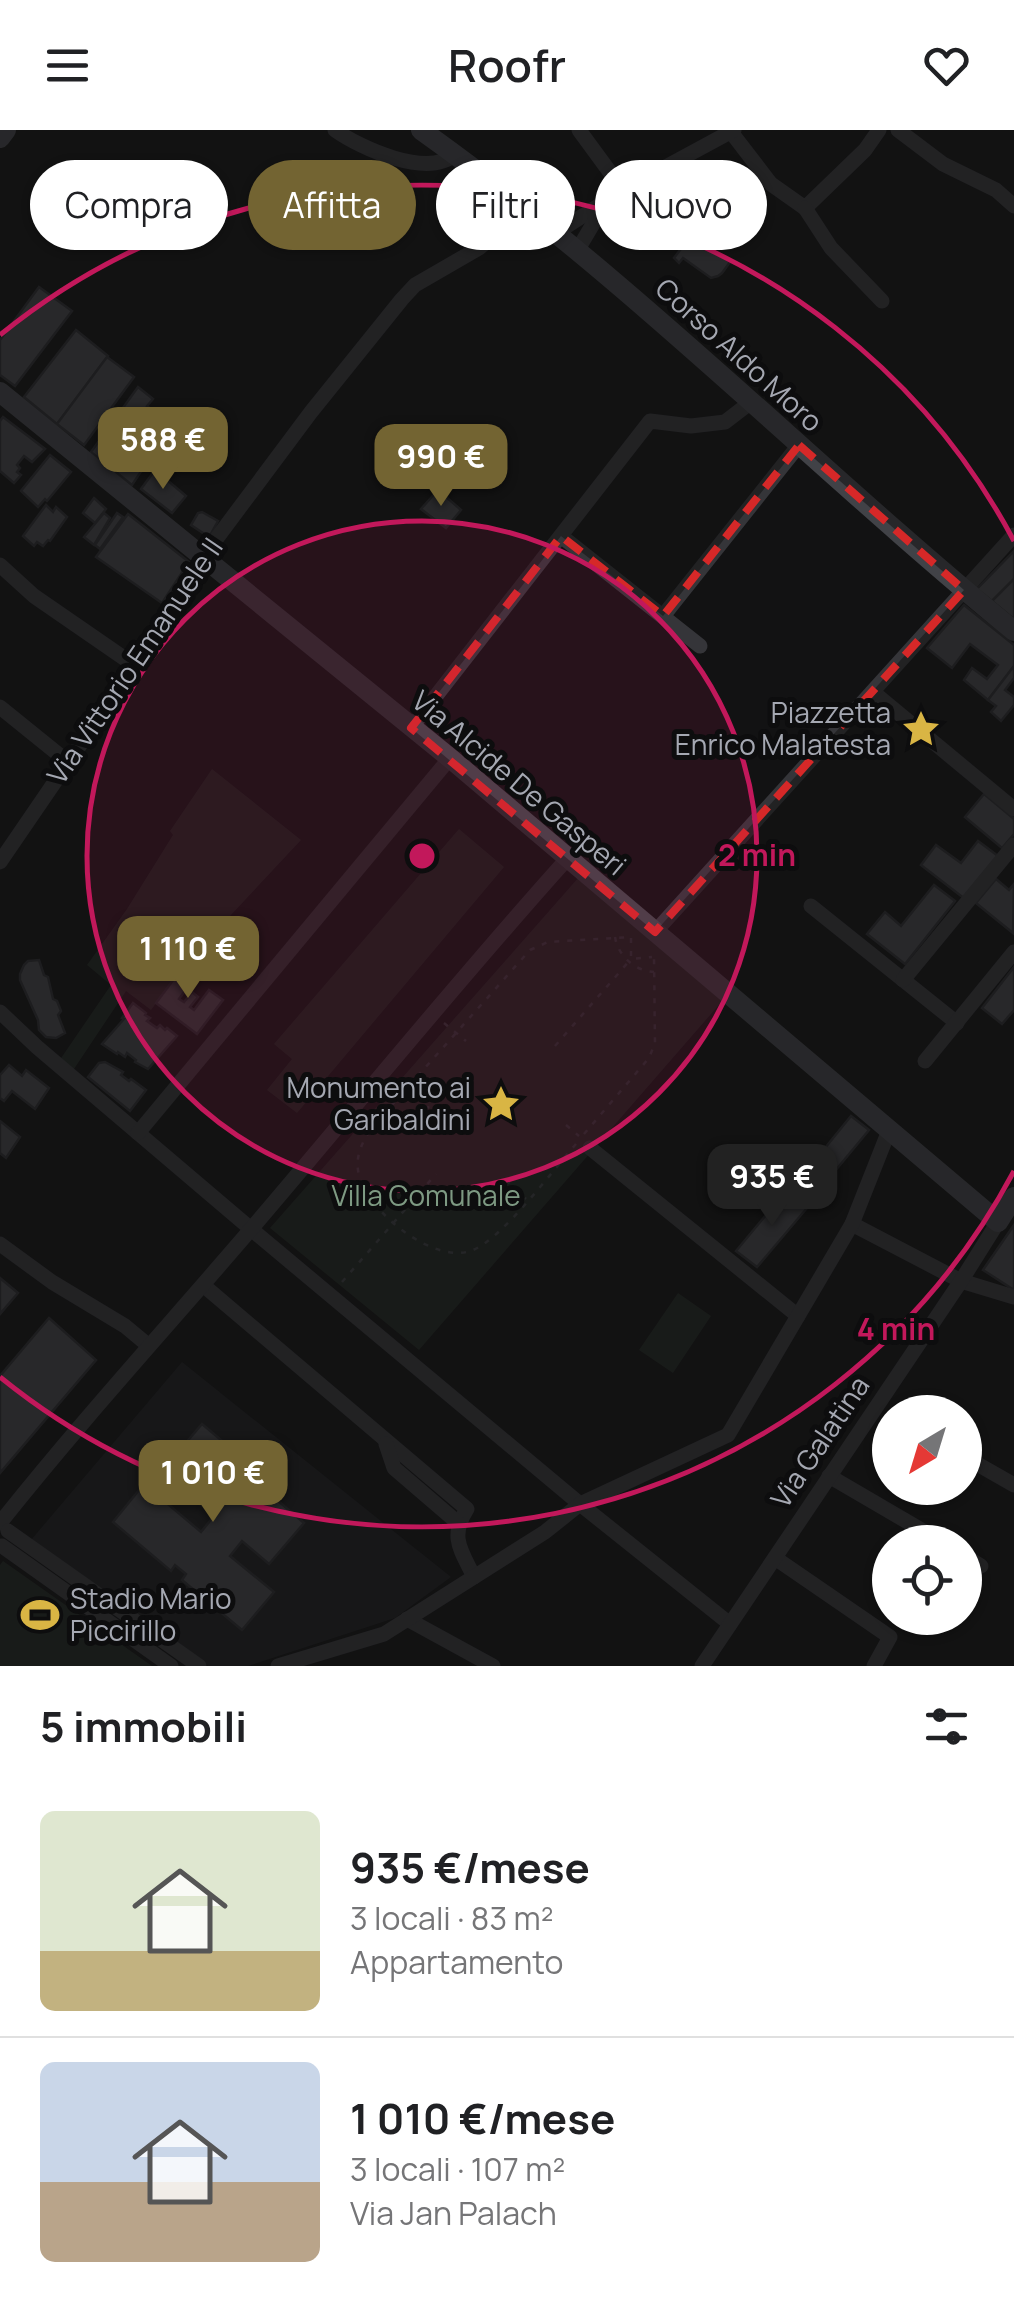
<!DOCTYPE html>
<html lang="it">
<head>
<meta charset="utf-8">
<style>
  body { margin:0; font-family:Manrope,sans-serif; background:#f6f6f6; color:#202124; height:100vh; display:flex; flex-direction:column; font-size:38px; white-space:nowrap }
  * { box-sizing:border-box; margin:0 }
  p { font-size:32px; color:#757577 }
  .icon { flex:none; width:55px; height:55px; fill:none; stroke:currentColor; stroke-width:2; stroke-linecap:round; stroke-linejoin:round }
  .map { position:relative; height:1536px; overflow:hidden }
  .sheet { display:flex; flex-direction:column; background:#fff; flex:1 }
  .sheet>* { flex:none }
  .guide { position:absolute; left:30px; top:30px; width:955px; height:90px; display:flex; gap:20px }
  .needle { width:65px; rotate:218deg }
  .controls { position:absolute; left:872px; top:1265px; display:grid; gap:20px }
  .controls a { display:grid; place-items:center; width:110px; height:110px; border-radius:50%; background:#fff; box-shadow:0 2px 8px #0004; font-size:50px }
  .price { position:absolute; translate:-50% -85px; padding:0 22px; border-radius:20px; background:#736432; color:#fff; font-size:32px; line-height:65px; filter:drop-shadow(0 2px 5px #0008) }
  .price::after { content:''; position:absolute; left:50%; top:60px; width:30px; height:22px; margin-left:-15px; background:inherit; clip-path:polygon(0 0,100% 0,50% 100%) }
  .price.active { background:#222; color:#fff }
  ul { padding:0; list-style:none }
  li { display:flex; align-items:center; gap:30px; height:250px; padding:0 40px }
  li+li { border-top:2px solid #e0e0e0 }
  li span { display:grid; place-items:center; flex:none; width:280px; height:200px; border-radius:15px; color:#555 }
  li>.icon { margin-inline-start:auto }
  span .icon { width:120px; height:120px; fill:#fffc; stroke-width:1 }
  li b { font-size:42px }
  h2 { display:flex; justify-content:space-between; align-items:center; height:120px; padding:0 40px; font-size:42px }
  .tag { padding:0 35px; border-radius:45px; background:#fff; box-shadow:0 2px 8px #0004; font-size:35px; line-height:90px }
  .tag.active { background:#736432; color:#fff }
  header { display:flex; justify-content:space-between; align-items:center; height:130px; padding:0 40px; background:#fff; font-size:45px; font-weight:600 }
  .map>svg:first-child { display:block }
  .built { fill:#1e1e20 }
  .green { fill:#212722 }
  .building { fill:#444448; stroke:#2c2c2f; stroke-width:2.5 }
  .lines { fill:none; stroke-linecap:round; stroke-linejoin:round }
  .path { stroke:#3b3c40; stroke-width:2.5; stroke-dasharray:5 8; stroke-linecap:butt }
  .street { stroke:#353539; stroke-width:15 }
  .secondary { stroke:#414247; stroke-width:20 }
  .marked { fill:none; stroke:#d62828; stroke-width:8; stroke-dasharray:20 12; stroke-linejoin:round }
  .ring { fill:none; stroke:#c2185b; stroke-width:5 }
  .labels { text-anchor:middle; stroke-width:10; stroke-linejoin:round; paint-order:stroke }
  .street-label { font-size:28px; fill:#a5a8b2; stroke:#0d0d0e }
  .poi-label { font-size:28px; fill:#a5a8b2; stroke:#0d0d0e; text-anchor:end }
  .park-label { font-size:28px; fill:#7e9a83; stroke:#0d0d0e }
  .centre { fill:#c2185b; stroke:#0d0d0e; stroke-width:5 }
  .ring-label { font-size:30px; text-anchor:middle; font-weight:bold; fill:#c2185b; stroke:#0d0d0e; stroke-width:10; stroke-linejoin:round; paint-order:stroke }
</style>
</head>
<body>
<header><svg class="icon" aria-label="menu" viewBox="0 0 24 24"><path d="M4 6h16M4 12h16M4 18h16"/></svg>Roofr<svg class="icon" aria-label="heart" viewBox="0 0 24 24"><path d="M12 20l-8-8c-3-5 5-10 8-4 3-6 11-1 8 4z"/></svg></header>
<div class="map">
<svg width="1014" height="1536" viewBox="0 0 1014 1536">
  <rect width="100%" height="100%" fill="#121213"/>
  <polygon class="built" points="182,1232 451,1447 395,1488 248,1536 208,1536 31,1410"/>
  <g class="green">
    <polygon points="212,639 301,710 186,833 151,880 126,861 70,945 57,934 111,855 87,835 127,779 173,705 170,701"/>
    <polygon points="459,699 504,737 297,983 267,960 292,929 274,914"/>
    <polygon points="579,747 724,869 419,1220 270,1098"/>
    <polygon points="678,1163 711,1186 673,1243 639,1220"/>
    <polygon points="3,1431 152,1536 0,1536 0,1435"/>
  </g>
  <g class="building">
    <polygon points="696,99 702,103 697,109 730,132 722,143 718,146 711,148 683,128 679,133 674,128"/>
    <polygon points="39,157 72,181 15,256 0,245 0,210"/>
    <polygon points="76,200 108,226 57,294 24,267"/>
    <polygon points="107,227 134,247 84,315 57,294"/>
    <polygon points="138,257 153,269 147,276 162,289 146,310 156,319 132,355 91,322"/>
    <polygon points="3,287 45,319 32,332 24,326 17,335 20,338 17,342 21,345 14,353 0,341 0,291"/>
    <polygon points="50,325 71,342 47,371 45,369 38,377 21,361"/>
    <polygon points="155,340 186,366 172,383 141,359"/>
    <polygon points="438,360 461,380 446,398 421,379"/>
    <polygon points="94,368 106,379 95,393 83,383"/>
    <polygon points="46,375 53,382 56,377 67,387 50,411 48,410 43,416 37,412 34,416 23,406"/>
    <polygon points="202,382 218,391 209,407 191,395 198,383"/>
    <polygon points="104,383 110,388 94,415 84,407"/>
    <polygon points="117,383 123,387 100,419 95,415"/>
    <polygon points="128,384 189,432 162,473 96,427"/>
    <polygon points="1014,421 1014,449 992,471 977,459"/>
    <polygon points="1014,449 1014,489 992,471"/>
    <polygon points="964,475 1014,515 1014,536 988,570 964,550 972,538 987,549 998,535 970,514 952,538 927,518"/>
    <polygon points="1014,536 1014,548 1005,560 1014,567 1014,575 1001,591 991,582 996,576 988,570"/>
    <polygon points="984,664 1014,689 1014,704 1002,718 965,687"/>
    <polygon points="978,711 998,726 965,769 921,735 936,715 961,733"/>
    <polygon points="996,749 1009,760 1014,754 1013,803 976,773"/>
    <polygon points="934,755 955,771 905,834 867,804 885,782 901,796"/>
    <polygon points="39,830 44,845 48,847 53,869 57,871 61,881 58,885 65,903 56,908 46,907 39,900 38,890 20,850 20,844 24,835 28,831"/>
    <polygon points="186,833 198,843 179,869 184,872 192,862 198,867 190,877 194,880 209,860 223,870 197,904 156,873"/>
    <polygon points="1014,837 1014,880 1002,894 982,878"/>
    <polygon points="133,873 146,883 145,885 150,888 147,891 157,898 160,895 165,900 167,898 177,906 148,939 135,932 136,930 127,923 125,927 118,922 117,924 102,914 124,889 122,888"/>
    <polygon points="105,932 123,942 121,945 129,951 131,949 146,960 130,981 88,947 99,933"/>
    <polygon points="9,935 22,946 26,940 49,958 35,979 12,961 4,971 0,968 0,945"/>
    <polygon points="851,986 869,1000 825,1053 808,1039"/>
    <polygon points="0,991 20,1007 6,1028 0,1023"/>
    <polygon points="786,1061 807,1078 757,1137 736,1121"/>
    <polygon points="1014,1095 1014,1160 983,1140"/>
    <polygon points="0,1148 18,1163 0,1184"/>
    <polygon points="49,1188 96,1230 0,1343 0,1246"/>
    <polygon points="202,1294 270,1351 264,1359 304,1393 269,1434 242,1411 230,1426 274,1462 242,1500 182,1450 186,1444 175,1435 171,1441 113,1392 144,1354 201,1402 214,1386 157,1338 174,1319 178,1322"/>
  </g>
  <g class="lines">
    <g class="path">
      <path d="M 615,807 C 618,826 635,841 654,842"/>
      <polyline points="631,808 631,829 652,827"/>
      <polyline points="444,893 466,911"/>
      <polyline points="555,916 631,829"/>
      <polyline points="407,960 429,978"/>
      <polyline points="566,995 579,1006"/>
      <polyline points="584,1004 649,928 655,913 654,826"/>
      <path d="M 576,1014 C 552,1041 504,1107 473,1120 C 435,1136 368,1082 359,1045 C 354,1026 363,1010 374,995 L 530,820 L 548,812 L 631,807"/>
      <polyline points="506,1050 526,1069"/>
      <polyline points="342,1152 436,1044"/>
    </g>
    <g class="street">
      <path d="M 335,0 C 360,18 428,49 455,24"/>
      <polyline points="579,0 623,60"/>
      <polyline points="898,0 943,34 996,60 1014,76"/>
      <polyline points="731,2 771,54 805,78 865,20 879,0"/>
      <polyline points="805,78 831,118 882,171"/>
      <polyline points="556,103 623,60 734,0"/>
      <polyline points="577,121 603,77"/>
      <polyline points="561,406 700,516"/>
      <polyline points="0,435 34,466 134,535"/>
      <polyline points="663,486 799,315"/>
      <polyline points="873,562 1014,679"/>
      <polyline points="0,577 68,632"/>
      <polyline points="411,598 650,291 691,296 725,292 751,272"/>
      <polyline points="0,732 130,542 208,420 311,282 402,169 415,155 479,118 492,107 517,73"/>
      <polyline points="811,776 957,893"/>
      <polyline points="655,802 1014,405"/>
      <polyline points="903,850 1014,715"/>
      <polyline points="0,882 37,917 251,1099 580,1374 730,1494"/>
      <polyline points="925,931 1014,822"/>
      <polyline points="138,1003 450,628"/>
      <polyline points="590,1018 798,1186"/>
      <polyline points="852,1094 961,1151 1014,1167"/>
      <polyline points="0,1114 52,1152 125,1196 149,1216"/>
      <path d="M 203,1155 L 467,1379 C 449,1407 461,1420 474,1447"/>
      <polyline points="386,1314 394,1338 458,1393"/>
      <polyline points="965,1327 1014,1355"/>
      <polyline points="829,1346 942,1412"/>
      <path d="M 0,1393 C 81,1291 168,1196 252,1098 C 357,975 459,849 567,729"/>
      <polyline points="8,1401 199,1536"/>
      <polyline points="2,1416 171,1536"/>
      <polyline points="965,1426 981,1436"/>
      <polyline points="775,1428 890,1507 874,1536"/>
      <polyline points="407,1489 493,1536"/>
      <polyline points="278,1536 384,1504 545,1402 580,1374 728,1305 852,1094 890,998"/>
      <polyline points="702,1536 961,1151 998,1092"/>
    </g>
    <g class="secondary">
      <path d="M 421,0 C 632,150 814,337 1014,501"/>
      <polyline points="0,8 6,0"/>
      <polyline points="0,262 450,628 998,1092 1014,1067"/>
    </g>
  </g>
  <path d="M0 0H1014V1536H0ZM 799,315 L 964,460 L 655,802 L 411,598 L 561,406 L 663,486 Z" fill="#121213" fill-opacity=".55" fill-rule="evenodd"/>
  <path class="marked" d="M 799,315 L 964,460 L 655,802 L 411,598 L 561,406 L 663,486 Z"/>
  <circle cx="422" cy="726" r="335" fill="#c2185b" fill-opacity=".12"/>
  <g class="ring">
    <circle cx="422" cy="726" r="335"/>
    <path d="M1014 1041A670 670 0 0 1 0 1247M0 205A670 670 0 0 1 1014 411"/>
  </g>
  <defs>
    <g id="sight-bare" transform="scale(3)"><path d="M0-6L1.8-2.2L6-1.7L2.9 1.2L3.7 5.4L0 3.3L-3.7 5.4L-2.9 1.2L-6-1.7L-1.8-2.2Z" fill="#d9b544" stroke="#0d0d0e" stroke-width="2.5" paint-order="stroke"/></g>
    <g id="stadium-bare" transform="scale(3)"><path d="M0-5a6.5 5 0 1 0 0 10a6.5 5 0 1 0 0-10ZM-3.5-1.8h7v3.6h-7Z" fill="#d9b544" stroke="#0d0d0e" stroke-width="2.5" paint-order="stroke"/></g>
  </defs>
  <g fill-rule="evenodd">
    <use href="#sight-bare" x="921" y="599"/>
    <use href="#sight-bare" x="501" y="974"/>
    <use href="#stadium-bare" x="40" y="1485"/>
  </g>
  <g class="labels">
    <g class="street-label">
      <text transform="translate(739 225) rotate(42)" y="10">Corso Aldo Moro</text>
      <text transform="translate(135 531) rotate(-56)" y="10">Via Vittorio Emanuele II</text>
      <text transform="translate(519 653) rotate(40)" y="10">Via Alcide De Gasperi</text>
      <text transform="translate(820 1312) rotate(-56)" y="10">Via Galatina</text>
    </g>
    <g class="poi-label">
      <text x="891" y="593">Piazzetta<tspan x="891" dy="32">Enrico Malatesta</tspan></text>
      <text x="471" y="968">Monumento ai<tspan x="471" dy="32">Garibaldini</tspan></text>
      <text x="70" y="1479" text-anchor="start">Stadio Mario<tspan x="70" dy="32">Piccirillo</tspan></text>
    </g>
    <g class="park-label">
      <text x="426" y="1076">Villa Comunale</text>
    </g>
  </g>
  <circle cx="422" cy="726" r="15" class="centre"/>
  <g class="ring-label">
    <text x="757" y="736">2 min</text>
    <text x="896" y="1210">4 min</text>
  </g>
</svg>
<div class="controls">
<a><svg class="needle" viewBox="-14 -14 28 28"><path d="M0-13l5 13h-10z" fill="#e53935"/><path d="M0 13l5-13h-10z" fill="#757577"/></svg></a>
<a><svg class="icon" aria-label="locate" viewBox="0 0 24 24"><circle cx="12" cy="12" r="6"/><path d="M12 2v4M12 18v4M2 12h4M18 12h4"/></svg></a>
</div>
<b class="price" style="left:163px;top:362px">588 €</b>
<b class="price" style="left:441px;top:379px">990 €</b>
<b class="price" style="left:188px;top:871px">1 110 €</b>
<b class="price active" style="left:772px;top:1099px">935 €</b>
<b class="price" style="left:213px;top:1395px">1 010 €</b>
<div class="guide">
<a class="tag">Compra</a>
<a class="tag active">Affitta</a>
<a class="tag">Filtri</a>
<a class="tag">Nuovo</a>
</div>
</div>
<section class="sheet">
<h2>5 immobili<svg class="icon" aria-label="filters" viewBox="0 0 24 24"><path d="M4 7h16M4 17h16"/><circle cx="9" cy="7" r="2"/><circle cx="15" cy="17" r="2"/></svg></h2>
<ul>
<li><span style="background:linear-gradient(#dfe7d0 70%,#c2b280 0)"><svg class="icon" aria-label="home" viewBox="0 0 24 24"><path d="M3 11l9-7 9 7M6 9v11h12V9"/></svg></span><div><b>935 €/mese</b><p>3 locali · 83 m²</p><p>Appartamento</p></div></li>
<li><span style="background:linear-gradient(#c9d6e8 60%,#b9a48a 0)"><svg class="icon" aria-label="home" viewBox="0 0 24 24"><path d="M3 11l9-7 9 7M6 9v11h12V9"/></svg></span><div><b>1 010 €/mese</b><p>3 locali · 107 m²</p><p>Via Jan Palach</p></div></li>
</ul>
</section>
</body>
</html>
